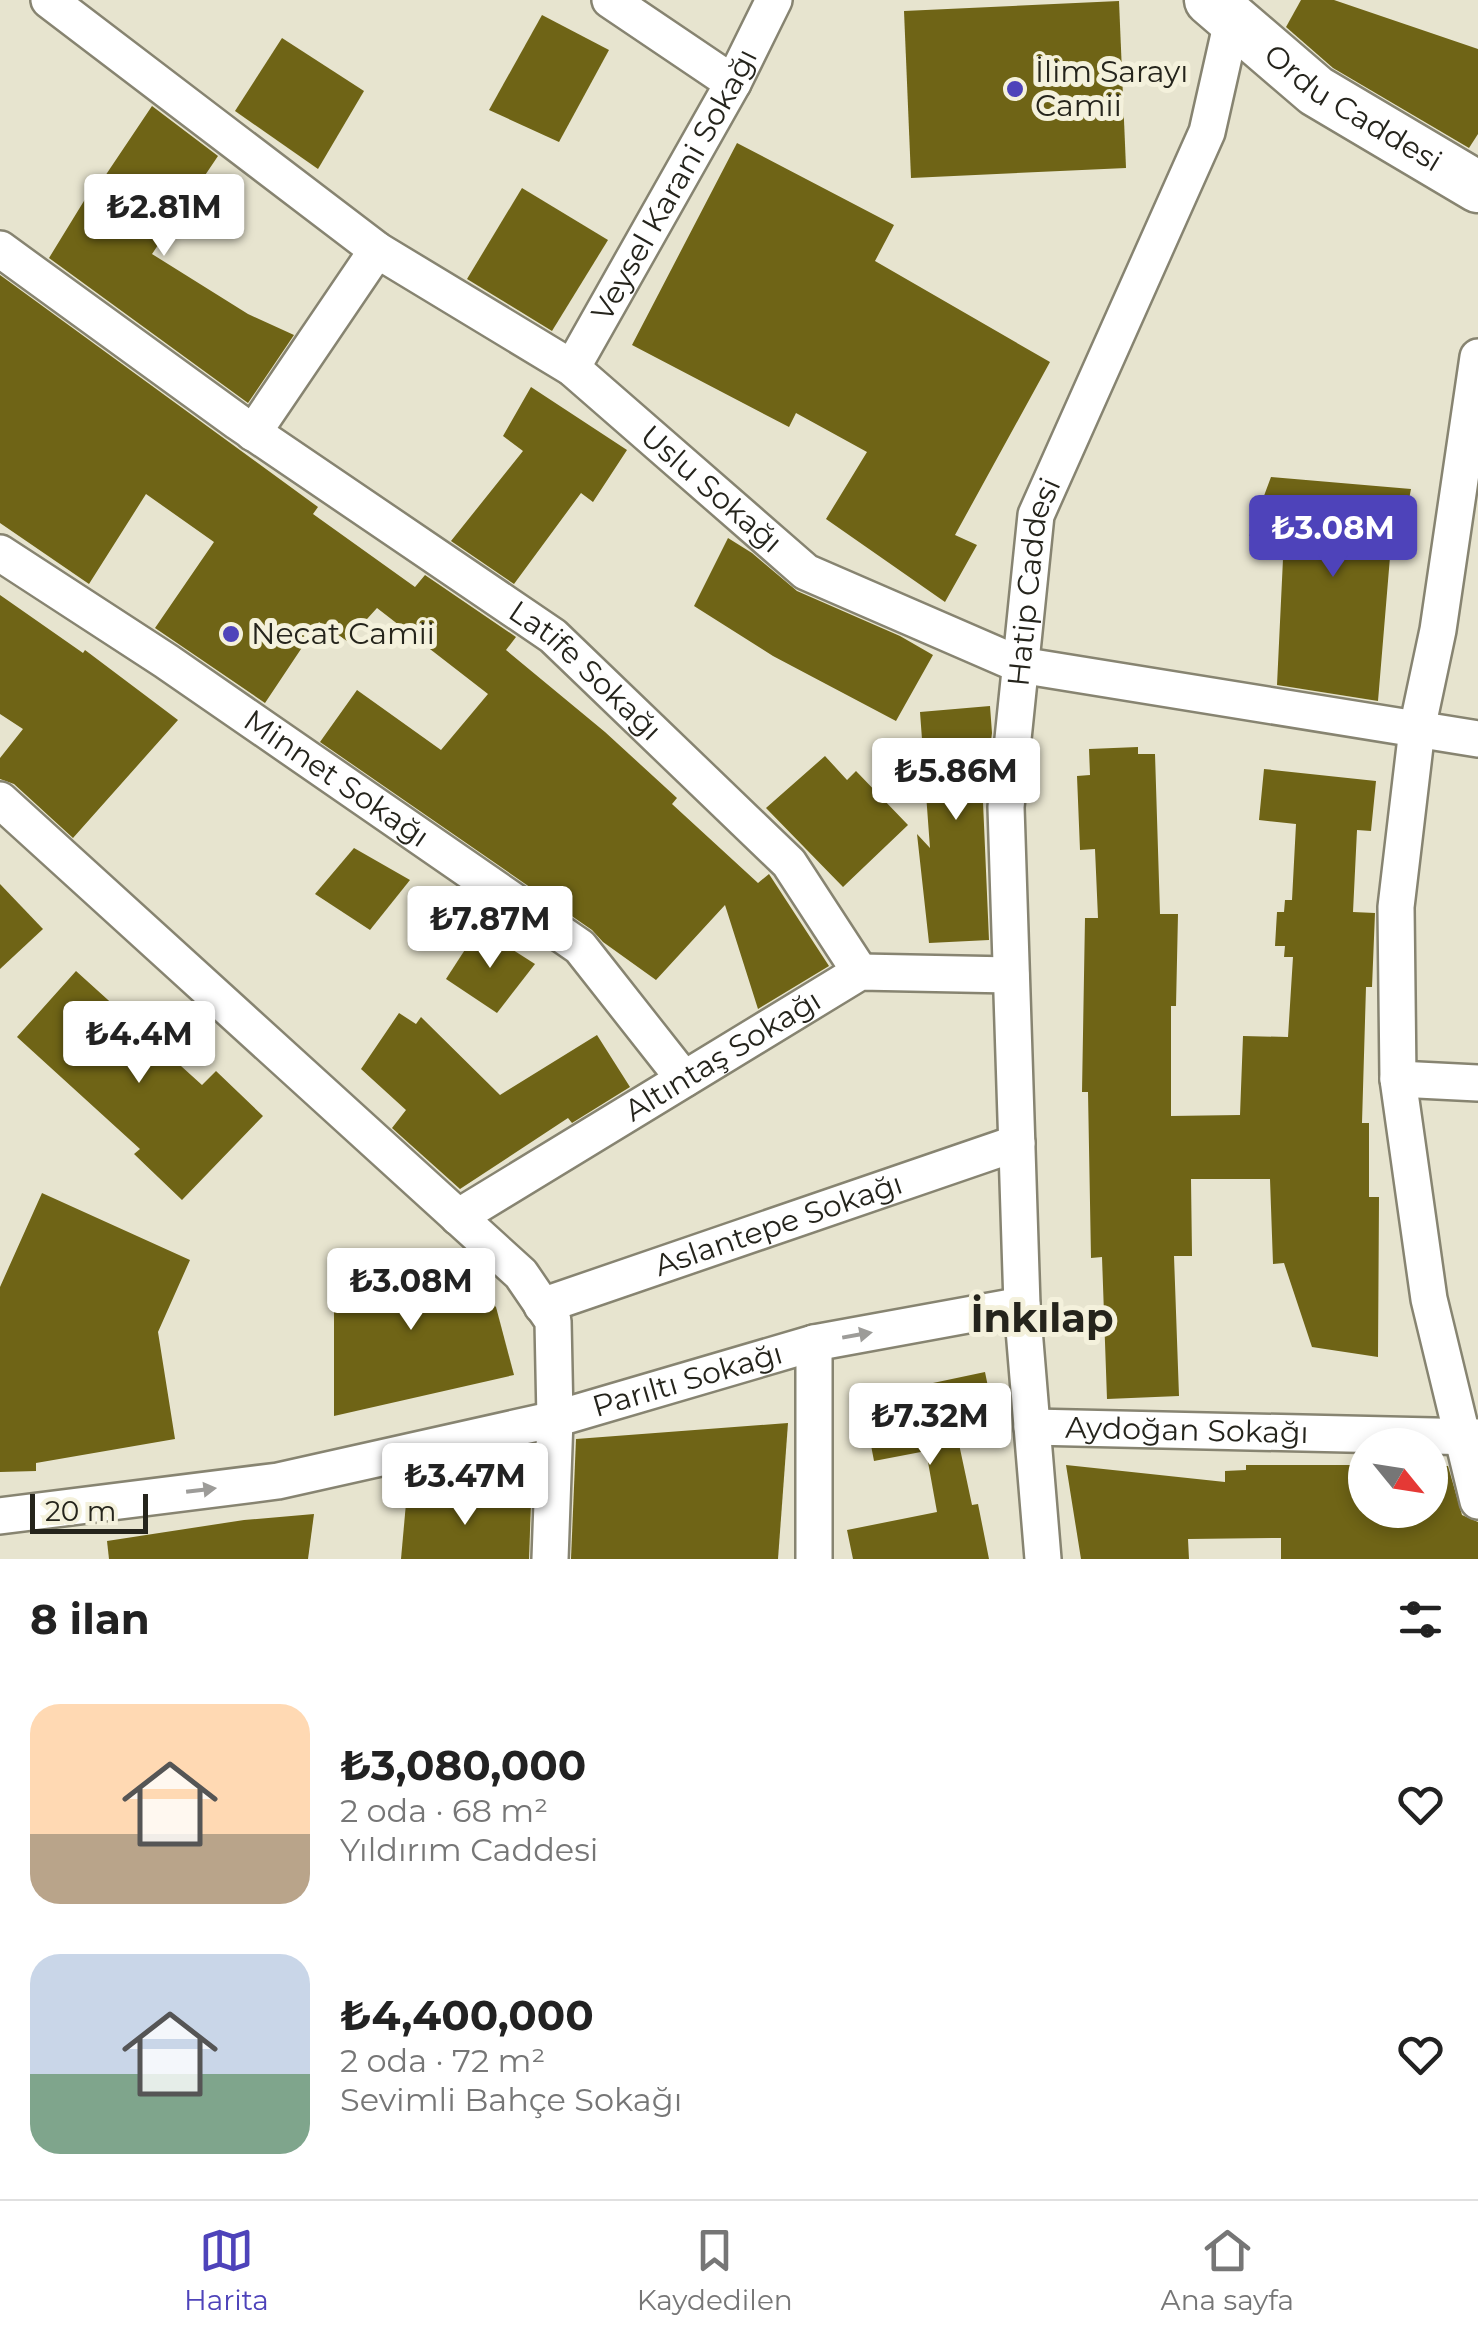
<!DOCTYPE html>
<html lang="tr">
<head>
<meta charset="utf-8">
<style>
  body { margin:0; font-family:Montserrat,sans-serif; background:#f6f6f6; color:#222; height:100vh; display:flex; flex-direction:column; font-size:38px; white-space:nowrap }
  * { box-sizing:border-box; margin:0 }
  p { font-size:32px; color:#767676 }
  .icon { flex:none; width:55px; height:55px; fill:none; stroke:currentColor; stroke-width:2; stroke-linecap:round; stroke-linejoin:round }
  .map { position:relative; height:1559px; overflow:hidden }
  .drawer { display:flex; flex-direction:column; background:#fff; flex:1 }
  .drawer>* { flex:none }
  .needle { width:65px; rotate:120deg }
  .buttons { position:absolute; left:1348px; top:1428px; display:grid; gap:20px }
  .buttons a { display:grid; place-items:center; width:100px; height:100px; border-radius:50%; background:#fff; box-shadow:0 5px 15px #0003; font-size:50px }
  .scale { position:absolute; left:30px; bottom:25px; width:118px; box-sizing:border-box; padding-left:10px; border:5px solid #25241c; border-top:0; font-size:28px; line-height:35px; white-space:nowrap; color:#25241c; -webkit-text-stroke:8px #f4f1dc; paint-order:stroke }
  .price { position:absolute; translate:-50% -85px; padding:0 22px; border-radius:10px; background:#fff; color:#222; font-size:32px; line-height:65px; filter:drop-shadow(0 2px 5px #0008) }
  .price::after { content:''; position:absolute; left:50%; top:60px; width:30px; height:22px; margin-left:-15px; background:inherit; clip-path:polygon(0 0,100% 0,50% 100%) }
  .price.on { background:#4e43ba; color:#fff }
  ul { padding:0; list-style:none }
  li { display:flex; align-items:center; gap:30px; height:250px; padding:0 30px }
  li span { display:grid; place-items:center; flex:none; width:280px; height:200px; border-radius:30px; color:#555 }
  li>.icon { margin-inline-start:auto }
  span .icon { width:120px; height:120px; fill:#fffc; stroke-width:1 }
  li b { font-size:42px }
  h2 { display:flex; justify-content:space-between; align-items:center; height:120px; padding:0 30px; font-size:42px }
  .tab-bar { display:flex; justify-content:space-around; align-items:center; height:140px; border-top:2px solid #e0e0e0; background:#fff; font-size:28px; color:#767676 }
  .tab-bar a { display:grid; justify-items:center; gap:5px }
  .tab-bar .on { color:#4e43ba }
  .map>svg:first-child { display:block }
  .building { fill:#6f6416 }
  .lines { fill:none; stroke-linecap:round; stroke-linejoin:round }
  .street-casing { stroke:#878471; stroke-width:40 }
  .secondary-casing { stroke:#878471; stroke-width:55 }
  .street { stroke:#fff; stroke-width:35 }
  .secondary { stroke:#fff; stroke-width:50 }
  .oneway { fill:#9d9c99 }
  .poi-dot { fill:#4e43ba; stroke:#f4f1dc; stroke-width:4 }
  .labels { text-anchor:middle; stroke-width:10; stroke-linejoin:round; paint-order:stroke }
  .poi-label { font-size:30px; fill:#25241c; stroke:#f4f1dc; text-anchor:start }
  .street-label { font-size:30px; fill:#25241c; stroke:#f4f1dc }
  .district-label { font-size:40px; font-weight:bold; fill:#25241c; stroke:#f4f1dc }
</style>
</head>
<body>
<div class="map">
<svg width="1478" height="1559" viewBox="0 0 1478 1559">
  <rect width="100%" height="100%" fill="#e7e4cf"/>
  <g class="building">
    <polygon points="1301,0 1334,0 1478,49 1478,134 1469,148 1333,68 1286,27"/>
    <polygon points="1119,1 1126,168 911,178 904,11"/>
    <polygon points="542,15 609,50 559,142 489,110"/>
    <polygon points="282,38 364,91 318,169 235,111"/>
    <polygon points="152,106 218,156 152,254 248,314 294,335 248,403 49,258 95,183 99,185"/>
    <polygon points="737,143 894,225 875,261 1050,362 955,535 977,545 945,602 826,519 867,452 796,413 789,427 632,345"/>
    <polygon points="522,188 608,240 552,331 467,279"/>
    <polygon points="0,275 318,507 313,514 415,587 425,575 516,637 506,650 605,732 677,798 672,804 758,883 769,874 829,966 758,1009 725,905 656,980 603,942 592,930 320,742 357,690 441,750 488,694 377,608 347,641 319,622 265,703 155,628 214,542 146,494 89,584 0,523"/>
    <polygon points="531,387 627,450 593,502 581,493 514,584 451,541 523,451 503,436"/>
    <polygon points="1271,477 1411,489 1400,546 1391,545 1378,701 1277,685 1284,538 1249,536"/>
    <polygon points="728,538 752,553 797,591 900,636 933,655 896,721 773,656 694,606"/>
    <polygon points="0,595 83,653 85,650 178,720 73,838 14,784 0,779 0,758 23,729 0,714"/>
    <polygon points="990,706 992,733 983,802 989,940 929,943 917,834 930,848 920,712"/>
    <polygon points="1138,747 1138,754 1155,754 1160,914 1178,914 1176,1006 1171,1006 1171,1116 1240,1115 1243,1036 1288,1037 1293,957 1284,957 1285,946 1275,946 1277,912 1284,912 1285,900 1292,900 1296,824 1259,820 1264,769 1376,781 1371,831 1357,830 1353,912 1375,913 1372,987 1366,987 1362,1123 1369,1123 1369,1197 1379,1197 1378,1357 1312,1347 1284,1263 1273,1264 1270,1179 1191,1179 1192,1256 1174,1256 1179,1396 1107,1399 1102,1257 1091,1258 1088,1092 1082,1092 1085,918 1098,918 1095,849 1080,850 1077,776 1090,775 1089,749"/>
    <polygon points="825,756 847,780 856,771 908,825 843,887 766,808"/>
    <polygon points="354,848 410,880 370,930 315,894"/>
    <polygon points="0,884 43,929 0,969"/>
    <polygon points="479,928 535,964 497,1013 446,979"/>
    <polygon points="76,971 202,1085 216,1071 263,1116 182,1200 134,1154 140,1149 17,1037"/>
    <polygon points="399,1013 416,1024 421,1017 500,1095 597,1035 630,1087 572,1123 568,1118 460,1189 392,1128 406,1110 361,1069"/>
    <polygon points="42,1193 190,1260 158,1332 175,1439 36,1463 36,1471 0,1472 0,1287"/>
    <polygon points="433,1252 496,1307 514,1375 334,1416 334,1271"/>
    <polygon points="985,1372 998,1436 959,1444 972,1505 978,1504 989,1559 853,1559 847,1530 937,1512 926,1451 874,1461 862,1398"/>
    <polygon points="788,1423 778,1559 571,1559 576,1439"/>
    <polygon points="1066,1465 1225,1482 1225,1471 1246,1470 1246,1465 1365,1465 1365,1510 1430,1510 1430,1466 1448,1466 1462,1515 1478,1522 1478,1559 1281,1559 1281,1538 1188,1539 1189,1559 1081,1559"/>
    <polygon points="407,1492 531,1503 529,1559 401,1559"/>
    <polygon points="314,1514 308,1559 109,1559 107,1541 244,1520"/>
  </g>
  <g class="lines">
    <g class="street-casing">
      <g id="street">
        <path id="s1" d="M 49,0 L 377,250 L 572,368 L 806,572 L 1020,665 L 1478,739"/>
        <polyline points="610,0 733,83"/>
        <path id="s2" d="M 0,249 L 238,422 L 553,636 L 789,863 L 860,972"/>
        <polyline points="1478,357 1438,630 1417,729 1396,907 1398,1079 1429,1299 1478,1501"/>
        <path id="s3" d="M 572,368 L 733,83 L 774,0"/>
        <polyline points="253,433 377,250"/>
        <path id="s4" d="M 0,553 L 166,661 L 580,947 L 684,1079"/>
        <polyline points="0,800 521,1274 553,1321 555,1419 550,1559"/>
        <polyline points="1398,1079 1478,1083"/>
        <path id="s5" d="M 458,1217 L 860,972 L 1011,975"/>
        <path id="s6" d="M 542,1306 L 1017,1143"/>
        <polyline points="814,1343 814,1559"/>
        <path id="s7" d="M 1032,1427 L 1478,1437"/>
        <path id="s8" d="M 0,1516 L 278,1481 L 555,1419 L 814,1343 L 1022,1305"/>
        <path id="s9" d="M 1043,1559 L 1022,1305 L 1006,807 L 1036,515 L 1207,132 L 1232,21"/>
      </g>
    </g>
    <g class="secondary-casing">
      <g id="secondary">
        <path id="s10" d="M 1210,0 L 1316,91 L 1478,187"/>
      </g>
    </g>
    <use href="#street" class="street"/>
    <use href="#secondary" class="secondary"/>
  </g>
  <defs><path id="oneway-solid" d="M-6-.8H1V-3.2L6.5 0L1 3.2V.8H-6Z" transform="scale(2.5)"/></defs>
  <g class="oneway">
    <use href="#oneway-solid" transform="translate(857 1335) rotate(-10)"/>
    <use href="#oneway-solid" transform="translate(201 1490) rotate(-7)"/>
  </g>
  <g class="poi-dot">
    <circle cx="1015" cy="89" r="10"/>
    <circle cx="231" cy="634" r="10"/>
  </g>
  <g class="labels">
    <g class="poi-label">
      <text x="1035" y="82">İlim Sarayı<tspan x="1035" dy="34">Camii</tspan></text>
      <text x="251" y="644">Necat Camii</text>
    </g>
    <g class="street-label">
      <text dy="10" stroke="none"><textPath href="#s10" startOffset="180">Ordu Caddesi</textPath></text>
      <text dy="10" stroke="none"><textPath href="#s3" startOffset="210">Veysel Karani Sokağı</textPath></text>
      <text dy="10" stroke="none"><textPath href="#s1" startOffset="825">Uslu Sokağı</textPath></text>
      <text dy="10" stroke="none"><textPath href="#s9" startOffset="980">Hatip Caddesi</textPath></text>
      <text dy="10" stroke="none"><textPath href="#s2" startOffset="722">Latife Sokağı</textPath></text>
      <text dy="10" stroke="none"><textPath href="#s4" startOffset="405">Minnet Sokağı</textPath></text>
      <text dy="10" stroke="none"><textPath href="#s5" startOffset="310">Altıntaş Sokağı</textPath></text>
      <text dy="10" stroke="none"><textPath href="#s6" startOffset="250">Aslantepe Sokağı</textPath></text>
      <text dy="10" stroke="none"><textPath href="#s8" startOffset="702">Parıltı Sokağı</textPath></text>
      <text dy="10" stroke="none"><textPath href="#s7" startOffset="155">Aydoğan Sokağı</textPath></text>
    </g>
    <g class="district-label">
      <text x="1042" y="1332">İnkılap</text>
    </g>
  </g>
</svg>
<div class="buttons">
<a><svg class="needle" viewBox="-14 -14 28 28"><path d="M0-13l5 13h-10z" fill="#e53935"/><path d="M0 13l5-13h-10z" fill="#767676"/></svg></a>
</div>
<div class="scale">20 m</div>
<b class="price" style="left:164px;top:259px">₺2.81M</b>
<b class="price on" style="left:1333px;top:580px">₺3.08M</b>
<b class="price" style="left:956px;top:823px">₺5.86M</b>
<b class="price" style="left:490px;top:971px">₺7.87M</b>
<b class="price" style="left:139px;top:1086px">₺4.4M</b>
<b class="price" style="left:411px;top:1333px">₺3.08M</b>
<b class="price" style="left:930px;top:1468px">₺7.32M</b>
<b class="price" style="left:465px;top:1528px">₺3.47M</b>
</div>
<section class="drawer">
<h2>8 ilan<svg class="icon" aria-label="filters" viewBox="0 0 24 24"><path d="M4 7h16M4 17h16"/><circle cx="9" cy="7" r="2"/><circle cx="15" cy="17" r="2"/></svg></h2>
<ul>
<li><span style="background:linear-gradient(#ffd9b3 65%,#b9a48a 0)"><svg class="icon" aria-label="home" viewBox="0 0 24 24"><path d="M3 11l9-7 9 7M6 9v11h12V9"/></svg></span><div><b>₺3,080,000</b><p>2 oda · 68 m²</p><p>Yıldırım Caddesi</p></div><svg class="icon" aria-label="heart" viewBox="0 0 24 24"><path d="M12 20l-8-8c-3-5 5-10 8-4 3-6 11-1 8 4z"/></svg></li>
<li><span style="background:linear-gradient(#c9d6e8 60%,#7fa58c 0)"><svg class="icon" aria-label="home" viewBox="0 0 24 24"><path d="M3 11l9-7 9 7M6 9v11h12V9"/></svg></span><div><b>₺4,400,000</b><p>2 oda · 72 m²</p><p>Sevimli Bahçe Sokağı</p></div><svg class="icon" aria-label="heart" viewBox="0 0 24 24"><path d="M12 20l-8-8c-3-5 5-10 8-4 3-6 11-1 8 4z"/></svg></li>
</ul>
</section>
<nav class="tab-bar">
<a class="on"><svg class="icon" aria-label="map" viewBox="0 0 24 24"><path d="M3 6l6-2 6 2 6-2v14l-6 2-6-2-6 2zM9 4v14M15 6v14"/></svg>Harita</a>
<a><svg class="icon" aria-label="saved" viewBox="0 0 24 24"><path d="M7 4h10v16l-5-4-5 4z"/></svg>Kaydedilen</a>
<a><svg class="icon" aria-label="home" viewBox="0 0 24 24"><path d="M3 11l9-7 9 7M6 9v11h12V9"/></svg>Ana sayfa</a>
</nav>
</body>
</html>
